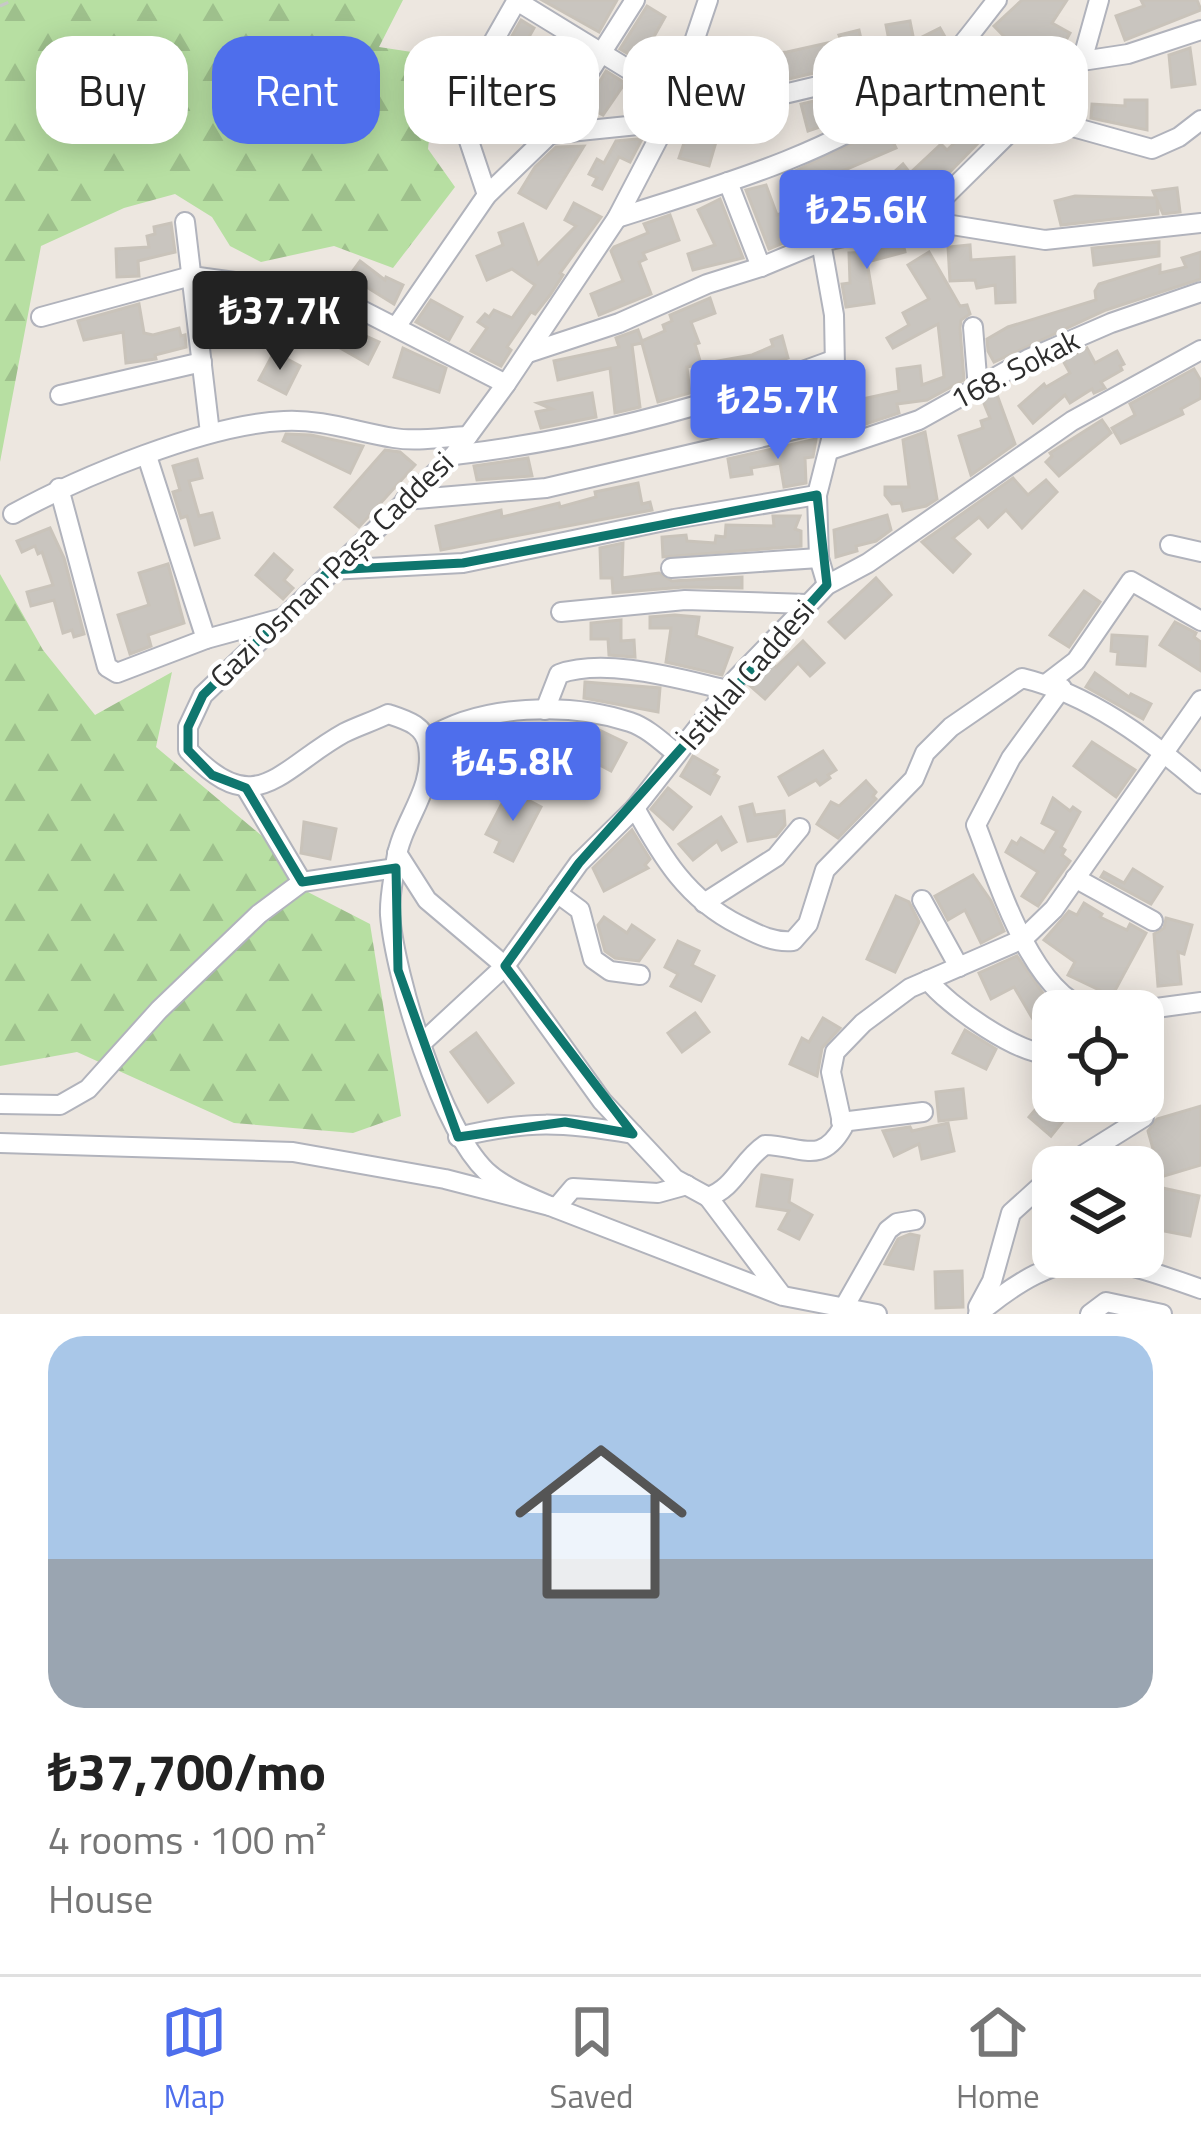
<!DOCTYPE html>
<html lang="en">
<head>
<meta charset="utf-8">
<style>
  body { margin:0; font-family:"Titillium Web",sans-serif; background:#f2f2f2; color:#222; height:100vh; display:flex; flex-direction:column; font-size:45px; white-space:nowrap }
  * { box-sizing:border-box; margin:0 }
  p { font-size:39px; color:#767676 }
  .icon { flex:none; width:66px; height:66px; fill:none; stroke:currentColor; stroke-width:2; stroke-linecap:round; stroke-linejoin:round }
  .map { position:relative; height:1314px; overflow:hidden }
  .panel { display:flex; flex-direction:column; background:#fff; flex:1 }
  .panel>* { flex:none }
  .banner { position:absolute; left:36px; top:36px; width:1131px; height:108px; display:flex; gap:24px }
  .buttons { position:absolute; left:1032px; top:990px; display:grid; gap:24px }
  .buttons a { display:grid; place-items:center; width:132px; height:132px; border-radius:24px; background:#fff; box-shadow:0 6px 30px #0003; font-size:60px }
  .price { position:absolute; translate:-50% -102px; padding:0 27px; border-radius:12px; background:#4e6eec; color:#fff; font-size:39px; line-height:78px; filter:drop-shadow(0 3px 6px #0008) }
  .price::after { content:''; position:absolute; left:50%; top:72px; width:36px; height:27px; margin-left:-18px; background:inherit; clip-path:polygon(0 0,100% 0,50% 100%) }
  .price.current { background:#222; color:#fff }
  ul { padding:0; list-style:none }
  li { display:grid; align-content:center; gap:24px; height:636px; padding:0 48px }
  li+li { border-top:3px solid #e0e0e0 }
  li span { display:grid; place-items:center; height:372px; border-radius:36px; color:#555 }
  li>.icon { margin-inline-start:auto }
  span .icon { width:216px; height:216px; fill:#fffc; stroke-width:1 }
  li b { font-size:51px }
  .pill { padding:0 42px; border-radius:36px; background:#fff; box-shadow:0 6px 30px #0003; font-size:42px; line-height:108px }
  .pill.current { background:#4e6eec; color:#fff }
  .tab-bar { display:flex; justify-content:space-around; align-items:center; height:168px; border-top:3px solid #e0e0e0; background:#fff; font-size:33px; color:#767676 }
  .tab-bar a { display:grid; justify-items:center; gap:6px }
  .tab-bar .current { color:#4e6eec }
  .map>svg:first-child { display:block }
  .forest { fill:url(#forest-firs) }
  .building { fill:#c9c5bf; stroke:#c9c3ba; stroke-width:3 }
  .lines { fill:none; stroke-linecap:round; stroke-linejoin:round }
  .minor-casing { stroke:#b1b3bc; stroke-width:22 }
  .path { stroke:#c8c8c8; stroke-width:3; stroke-dasharray:9 6; stroke-linecap:butt }
  .minor { stroke:#fff; stroke-width:18 }
  .marked { fill:none; stroke:#0f766e; stroke-width:9; stroke-linejoin:round }
  .labels { text-anchor:middle; stroke-width:9; stroke-linejoin:round; paint-order:stroke }
  .street-label { font-size:30px; fill:#2d2d2d; stroke:#fff }
</style>
</head>
<body>
<div class="map">
<svg width="1201" height="1314" viewBox="0 0 1201 1314">
  <defs>
    <pattern id="forest-firs" width="22" height="20" patternUnits="userSpaceOnUse" patternTransform="scale(3)"><rect width="22" height="20" fill="#b7dfa2"/><path d="M5 1l3.5 6h-7zM16 11l3.5 6h-7z" fill="#9ec08c"/></pattern>
  </defs>
  <rect width="100%" height="100%" fill="#ede7e0"/>
  <g class="forest">
    <polygon points="0,0 403,0 379,47 438,56 428,149 455,187 393,268 334,246 261,262 230,246 212,217 175,194 124,208 41,246 0,462"/>
    <polygon points="0,574 43,650 95,715 172,672 156,747 268,841 302,889 370,924 401,1116 353,1133 234,1123 77,1052 0,1066"/>
  </g>
  <g class="building">
    <polygon points="542,0 617,0 599,32"/>
    <polygon points="1022,0 1067,0 1052,23 1070,33 1055,60 1059,64 1029,94 1026,91 1041,74 994,26"/>
    <polygon points="1141,0 1197,0 1201,10 1125,40 1116,16 1144,6"/>
    <polygon points="647,6 665,17 647,49 670,62 662,74 620,49"/>
    <polygon points="521,20 534,28 525,44 535,50 532,55 552,66 564,45 580,55 549,111 538,106 549,85 523,71 511,90 489,76"/>
    <polygon points="910,21 914,41 940,28 945,37 919,51 891,51 886,25"/>
    <polygon points="859,30 866,61 776,82 774,76 752,77 753,88 702,100 698,78 740,69 740,57 787,52 841,40 839,35"/>
    <polygon points="1190,48 1195,84 1172,87 1169,55"/>
    <polygon points="980,49 1004,71 999,75 1024,96 944,178 941,176 920,194 923,198 904,210 882,183 903,164 910,173 941,144 947,150 966,132 959,126 975,107 950,80"/>
    <polygon points="606,71 625,83 603,115 585,106"/>
    <polygon points="873,87 878,100 848,112 849,117 808,131 801,104"/>
    <polygon points="1125,100 1147,100 1147,130 1091,118 1092,104 1125,106"/>
    <polygon points="886,127 896,148 819,181 822,189 800,197 791,173"/>
    <polygon points="696,129 718,135 709,166 679,158 688,131"/>
    <polygon points="637,139 641,141 630,162 619,157 602,189 593,185 597,178 589,174 597,159 604,163 616,141"/>
    <polygon points="584,146 546,208 519,193 535,167 556,147"/>
    <polygon points="766,185 777,215 790,210 797,229 804,226 807,233 769,249 746,190"/>
    <polygon points="1177,188 1180,212 1163,214 1157,200 1158,214 1061,225 1055,201 1075,196 1156,198 1153,191"/>
    <polygon points="720,199 743,258 693,270 688,254 715,245 698,210"/>
    <polygon points="574,203 601,217 560,273 563,275 550,295 535,314 531,312 507,347 511,350 501,366 471,351 487,328 478,322 485,314 489,317 494,310 512,318 535,285 512,269 487,280 477,256 503,245 499,233 523,224 538,264 576,226 565,220"/>
    <polygon points="670,215 679,240 643,253 646,259 639,262 651,294 599,315 591,294 623,281 611,251 614,247 648,233 644,224"/>
    <polygon points="171,223 175,252 138,261 139,276 117,277 116,249 149,247 147,236 155,234 154,227"/>
    <polygon points="902,238 905,252 867,262 874,303 846,307 842,284 850,283 849,253 876,252 874,244"/>
    <polygon points="1159,242 1159,256 1094,265 1092,248"/>
    <polygon points="970,245 971,260 1014,257 1015,302 996,303 995,285 977,288 975,280 950,281 948,247"/>
    <polygon points="929,252 960,306 967,305 970,314 961,320 960,328 964,380 927,400 897,404 899,413 848,430 849,397 856,395 858,400 899,391 897,369 920,366 922,385 944,377 938,324 893,348 887,338 909,325 903,313 929,299 908,265"/>
    <polygon points="1201,252 1201,279 1106,310 994,362 988,351 987,339 1008,327 1096,300 1095,291 1099,284 1160,265 1160,273 1186,267 1182,258"/>
    <polygon points="360,261 385,280 386,277 403,285 394,304 349,276"/>
    <polygon points="710,298 715,313 691,322 699,343 695,344 701,364 687,367 690,393 658,402 642,343 632,345 640,407 615,413 610,368 558,380 554,361 619,347 616,338 638,330 642,341 665,331 663,325 672,321 670,315"/>
    <polygon points="431,300 462,317 449,340 416,322"/>
    <polygon points="287,303 336,312 336,317 350,324 348,328 379,342 368,364 314,333 318,327 274,321 271,338 250,334 255,305 286,311"/>
    <polygon points="139,304 144,333 153,335 179,328 181,336 185,335 186,347 155,355 156,359 126,363 123,332 84,340 78,321"/>
    <polygon points="782,336 788,358 779,361 780,365 706,388 701,364 752,355 773,346 771,340"/>
    <polygon points="403,348 446,368 439,392 394,377"/>
    <polygon points="1087,348 1095,363 1117,351 1124,364 1120,366 1122,370 1101,382 1105,388 1094,393 1092,389 1070,403 1065,395 1033,423 1019,406 1044,384 1046,387 1070,373 1062,359"/>
    <polygon points="274,352 300,366 286,394 259,380"/>
    <polygon points="1194,369 1201,381 1201,398 1181,409 1183,414 1121,443 1112,428 1135,415 1130,404"/>
    <polygon points="996,392 1015,444 971,475 959,436 983,428 981,421 990,418 983,401"/>
    <polygon points="592,393 596,417 541,428 536,412 552,409 538,403"/>
    <polygon points="1102,420 1111,433 1059,476 1046,462 1052,456 1050,453"/>
    <polygon points="925,432 937,499 926,506 903,511 901,503 892,504 885,495 885,487 909,487 903,440"/>
    <polygon points="286,434 311,435 363,446 350,473 283,441"/>
    <polygon points="816,439 813,457 805,458 806,483 784,487 780,463 751,468 752,474 731,477 728,459"/>
    <polygon points="385,450 400,452 415,465 359,527 335,507"/>
    <polygon points="528,458 532,476 477,480 474,466"/>
    <polygon points="197,459 202,478 189,481 199,516 212,513 219,538 195,545 187,516 181,518 173,492 180,490 173,466"/>
    <polygon points="1013,478 1028,495 1046,480 1057,492 1022,528 1006,510 988,527 979,517 953,538 970,554 953,572 922,542"/>
    <polygon points="638,483 642,504 650,502 652,510 441,550 436,526 501,510 502,517 559,503 560,507 596,497 595,492"/>
    <polygon points="887,515 891,530 876,541 856,546 857,551 836,557 834,530"/>
    <polygon points="773,516 800,516 795,529 801,531 801,546 663,557 662,537 686,535 687,541 715,543 716,536 725,537 726,525 774,526"/>
    <polygon points="50,528 64,558 84,634 74,637 72,630 63,633 54,600 31,606 27,592 53,585 42,552 38,554 35,546 22,552 17,541"/>
    <polygon points="623,543 622,578 659,573 672,581 742,577 742,588 684,587 613,593 612,578 601,578 600,548"/>
    <polygon points="274,554 292,570 284,580 293,588 283,599 256,575"/>
    <polygon points="168,564 184,623 148,635 151,646 130,654 118,615 149,605 139,573"/>
    <polygon points="876,578 891,595 845,638 829,622"/>
    <polygon points="1084,591 1100,602 1069,647 1050,635"/>
    <polygon points="675,615 699,617 696,636 732,648 722,675 666,662 671,628 650,628 650,617"/>
    <polygon points="621,620 621,641 634,640 635,657 609,655 608,639 591,639 591,623"/>
    <polygon points="1175,622 1196,633 1194,637 1201,642 1201,671 1160,645"/>
    <polygon points="1112,635 1147,637 1145,666 1117,664 1118,652 1111,651"/>
    <polygon points="803,641 824,663 810,676 798,663 765,699 749,685 771,662 776,667"/>
    <polygon points="1095,673 1129,697 1131,694 1151,704 1143,719 1086,687"/>
    <polygon points="585,682 660,688 658,712 584,698"/>
    <polygon points="593,727 626,743 611,771 579,754"/>
    <polygon points="1092,742 1135,770 1116,797 1074,766"/>
    <polygon points="553,744 575,747 570,783 548,780"/>
    <polygon points="823,751 836,770 828,775 830,778 820,785 816,780 789,795 779,777"/>
    <polygon points="693,756 717,770 714,774 719,777 710,794 681,776"/>
    <polygon points="866,781 876,792 873,796 876,799 838,838 817,824 831,802 839,806"/>
    <polygon points="668,788 691,807 673,829 651,809"/>
    <polygon points="509,790 541,807 513,861 495,852 500,841 486,834"/>
    <polygon points="1053,798 1070,811 1073,807 1080,812 1061,847 1065,850 1062,855 1070,861 1038,906 1022,896 1038,872 1006,852 1012,841 1017,844 1021,838 1044,852 1057,831 1042,823"/>
    <polygon points="752,804 755,815 784,811 785,825 776,836 748,841 740,807"/>
    <polygon points="721,817 736,842 722,850 717,841 693,860 679,844"/>
    <polygon points="304,822 336,829 330,859 301,853"/>
    <polygon points="632,830 650,859 645,865 648,868 604,891 593,868"/>
    <polygon points="1133,869 1162,887 1151,904 1101,877 1104,872 1124,883"/>
    <polygon points="973,875 991,901 1004,931 981,943 965,910 948,920 935,896"/>
    <polygon points="896,896 909,902 919,922 895,972 867,959"/>
    <polygon points="1084,903 1102,914 1100,917 1127,930 1130,924 1146,933 1112,996 1068,975 1075,962 1044,940 1069,911 1077,915"/>
    <polygon points="604,917 627,933 632,925 654,940 639,961 615,958 605,951 598,925"/>
    <polygon points="1166,918 1192,925 1184,954 1178,952 1181,984 1158,986 1154,934 1164,928"/>
    <polygon points="678,941 699,951 692,965 714,976 701,1001 671,986 678,974 665,967"/>
    <polygon points="1017,956 1045,996 1057,1006 1034,1021 1014,987 991,999 979,973"/>
    <polygon points="695,1013 709,1032 682,1052 668,1033"/>
    <polygon points="823,1018 840,1028 822,1048 817,1076 790,1064 802,1038 809,1042"/>
    <polygon points="965,1030 996,1049 986,1069 953,1053"/>
    <polygon points="476,1033 513,1083 488,1102 451,1052"/>
    <polygon points="963,1089 966,1118 939,1121 936,1092"/>
    <polygon points="1046,1097 1068,1115 1051,1136 1029,1117"/>
    <polygon points="1201,1106 1201,1165 1161,1177 1148,1131 1157,1119"/>
    <polygon points="948,1123 954,1151 922,1159 919,1144 894,1156 883,1131 910,1127 912,1131"/>
    <polygon points="762,1175 792,1180 789,1202 812,1215 799,1239 779,1229 789,1211 757,1206"/>
    <polygon points="1158,1187 1199,1196 1190,1236 1149,1228"/>
    <polygon points="910,1234 919,1236 913,1269 885,1264 898,1239"/>
    <polygon points="962,1271 963,1307 936,1308 935,1272"/>
  </g>
  <g class="lines">
    <g class="minor-casing">
      <g id="minor">
        <polyline points="517,1 675,98"/>
        <polyline points="1082,61 1128,54 1201,30"/>
        <polyline points="1026,114 1152,149 1179,137 1201,120"/>
        <polyline points="550,134 667,122 889,69 949,60"/>
        <polyline points="728,182 761,267"/>
        <polyline points="487,195 461,117 467,88 517,0"/>
        <path d="M 617,218 C 716,186 823,157 909,96 C 945,71 970,34 997,0"/>
        <polyline points="921,220 1082,61 1099,0"/>
        <polyline points="185,222 210,433"/>
        <polyline points="821,242 834,315 836,420 817,495 819,558 827,585"/>
        <polyline points="41,317 191,276 300,291 340,299 506,384"/>
        <polyline points="396,327 487,195 550,134 635,0"/>
        <polyline points="973,327 978,389"/>
        <polyline points="528,353 619,323 707,284 761,267 821,242 921,220 1045,240 1201,223"/>
        <polyline points="60,395 202,362"/>
        <polyline points="830,450 919,420 1028,359 1111,323 1201,292"/>
        <path d="M 454,455 C 585,440 710,406 833,360"/>
        <polyline points="147,456 206,639"/>
        <polyline points="59,488 107,667 117,673 206,639 279,619"/>
        <polyline points="405,500 546,488 836,420"/>
        <path d="M 13,514 C 80,477 207,424 284,421 C 323,419 356,432 394,438 C 417,442 444,437 468,436"/>
        <polyline points="1170,545 1201,552"/>
        <polyline points="671,568 819,558"/>
        <polyline points="330,570 463,563 674,519 817,495"/>
        <polyline points="561,612 685,600 807,604"/>
        <polyline points="1046,684 1076,661 1131,581 1201,621"/>
        <path d="M 1062,688 L 1011,758 L 976,825 C 997,877 1034,1007 1099,1011"/>
        <path d="M 545,710 L 559,674 C 606,657 679,679 728,690"/>
        <path d="M 427,739 C 481,704 570,702 630,722 C 648,728 663,743 677,754"/>
        <polyline points="246,788 302,882"/>
        <path d="M 635,808 C 662,857 687,899 739,925 C 757,934 773,943 793,941 L 808,924 L 825,870 L 914,779 L 925,753 L 951,727 L 1022,678 C 1089,694 1149,739 1201,784"/>
        <path d="M 397,853 L 427,900 L 505,966 L 602,1101 L 675,1179 L 708,1197 C 735,1188 741,1161 765,1145 C 802,1146 821,1166 843,1127 L 831,1072 L 835,1052 L 863,1023 L 910,988 L 1023,939 L 1054,909 L 1201,700"/>
        <polyline points="1075,878 1153,921"/>
        <polyline points="557,893 580,910 593,959 610,971 640,975"/>
        <polyline points="922,900 959,967"/>
        <polyline points="704,903 776,857 800,828"/>
        <path d="M 928,980 C 947,1005 1022,1058 1053,1054"/>
        <polyline points="1134,1011 1201,1002"/>
        <polyline points="423,1042 505,966 579,863 635,808 735,680 827,585 868,563 1072,421 1201,350"/>
        <polyline points="0,1104 60,1105 88,1089 159,1010 259,914 302,882 396,868"/>
        <polyline points="841,1122 923,1112"/>
        <path d="M 458,1137 C 528,1120 563,1122 633,1134"/>
        <polyline points="0,1143 293,1152 445,1179 550,1206 783,1296 877,1314"/>
        <polyline points="1064,1167 1144,1117"/>
        <polyline points="708,1197 781,1294"/>
        <path d="M 550,1206 C 529,1197 503,1187 486,1171 C 441,1128 395,977 390,915 C 389,897 394,877 396,860 C 402,820 435,790 428,746 C 425,725 406,720 388,714 C 374,721 358,726 344,733 C 279,769 256,823 188,750 L 188,727 L 203,695 L 454,455 L 506,384 L 617,218 L 667,122 L 708,0"/>
        <polyline points="556,1208 573,1188 658,1193 687,1185"/>
        <polyline points="978,1307 992,1281 1011,1213 1053,1175"/>
        <polyline points="843,1309 888,1230 897,1223 915,1220"/>
        <path d="M 978,1314 C 1065,1242 1100,1253 1201,1289"/>
        <polyline points="1090,1314 1106,1302 1162,1314"/>
      </g>
    </g>
    <polyline class="path" points="0,6 14,0"/>
    <use href="#minor" class="minor"/>
  </g>
  <path class="marked" d="M 817,495 L 827,585 L 579,863 L 505,966 L 633,1134 L 565,1122 L 458,1137 L 398,970 L 396,868 L 302,882 L 246,788 L 212,775 L 188,750 L 188,727 L 203,695 L 330,570 L 463,563 Z"/>
  <g class="labels">
    <g class="street-label">
      <text transform="translate(1015 370) rotate(-27)" y="10">168. Sokak</text>
      <text transform="translate(332 570) rotate(-44)" y="10">Gazi Osman Paşa Caddesi</text>
      <text transform="translate(747 675) rotate(-49)" y="10">İstiklal Caddesi</text>
    </g>
  </g>
</svg>
<div class="buttons">
<a><svg class="icon" aria-label="locate" viewBox="0 0 24 24"><circle cx="12" cy="12" r="6"/><path d="M12 2v4M12 18v4M2 12h4M18 12h4"/></svg></a>
<a><svg class="icon" aria-label="layers" viewBox="0 0 24 24"><path d="M12 4l9 5-9 5-9-5zM3 14l9 5 9-5"/></svg></a>
</div>
<b class="price" style="left:867px;top:272px">₺25.6K</b>
<b class="price current" style="left:280px;top:373px">₺37.7K</b>
<b class="price" style="left:778px;top:462px">₺25.7K</b>
<b class="price" style="left:513px;top:824px">₺45.8K</b>
<div class="banner">
<a class="pill">Buy</a>
<a class="pill current">Rent</a>
<a class="pill">Filters</a>
<a class="pill">New</a>
<a class="pill">Apartment</a>
</div>
</div>
<section class="panel">
<ul>
<li><span style="background:linear-gradient(#a9c7e8 60%,#9aa5b1 0)"><svg class="icon" aria-label="home" viewBox="0 0 24 24"><path d="M3 11l9-7 9 7M6 9v11h12V9"/></svg></span><div><b>₺37,700/mo</b><p>4 rooms · 100 m²</p><p>House</p></div></li>
</ul>
</section>
<nav class="tab-bar">
<a class="current"><svg class="icon" aria-label="map" viewBox="0 0 24 24"><path d="M3 6l6-2 6 2 6-2v14l-6 2-6-2-6 2zM9 4v14M15 6v14"/></svg>Map</a>
<a><svg class="icon" aria-label="saved" viewBox="0 0 24 24"><path d="M7 4h10v16l-5-4-5 4z"/></svg>Saved</a>
<a><svg class="icon" aria-label="home" viewBox="0 0 24 24"><path d="M3 11l9-7 9 7M6 9v11h12V9"/></svg>Home</a>
</nav>
</body>
</html>
